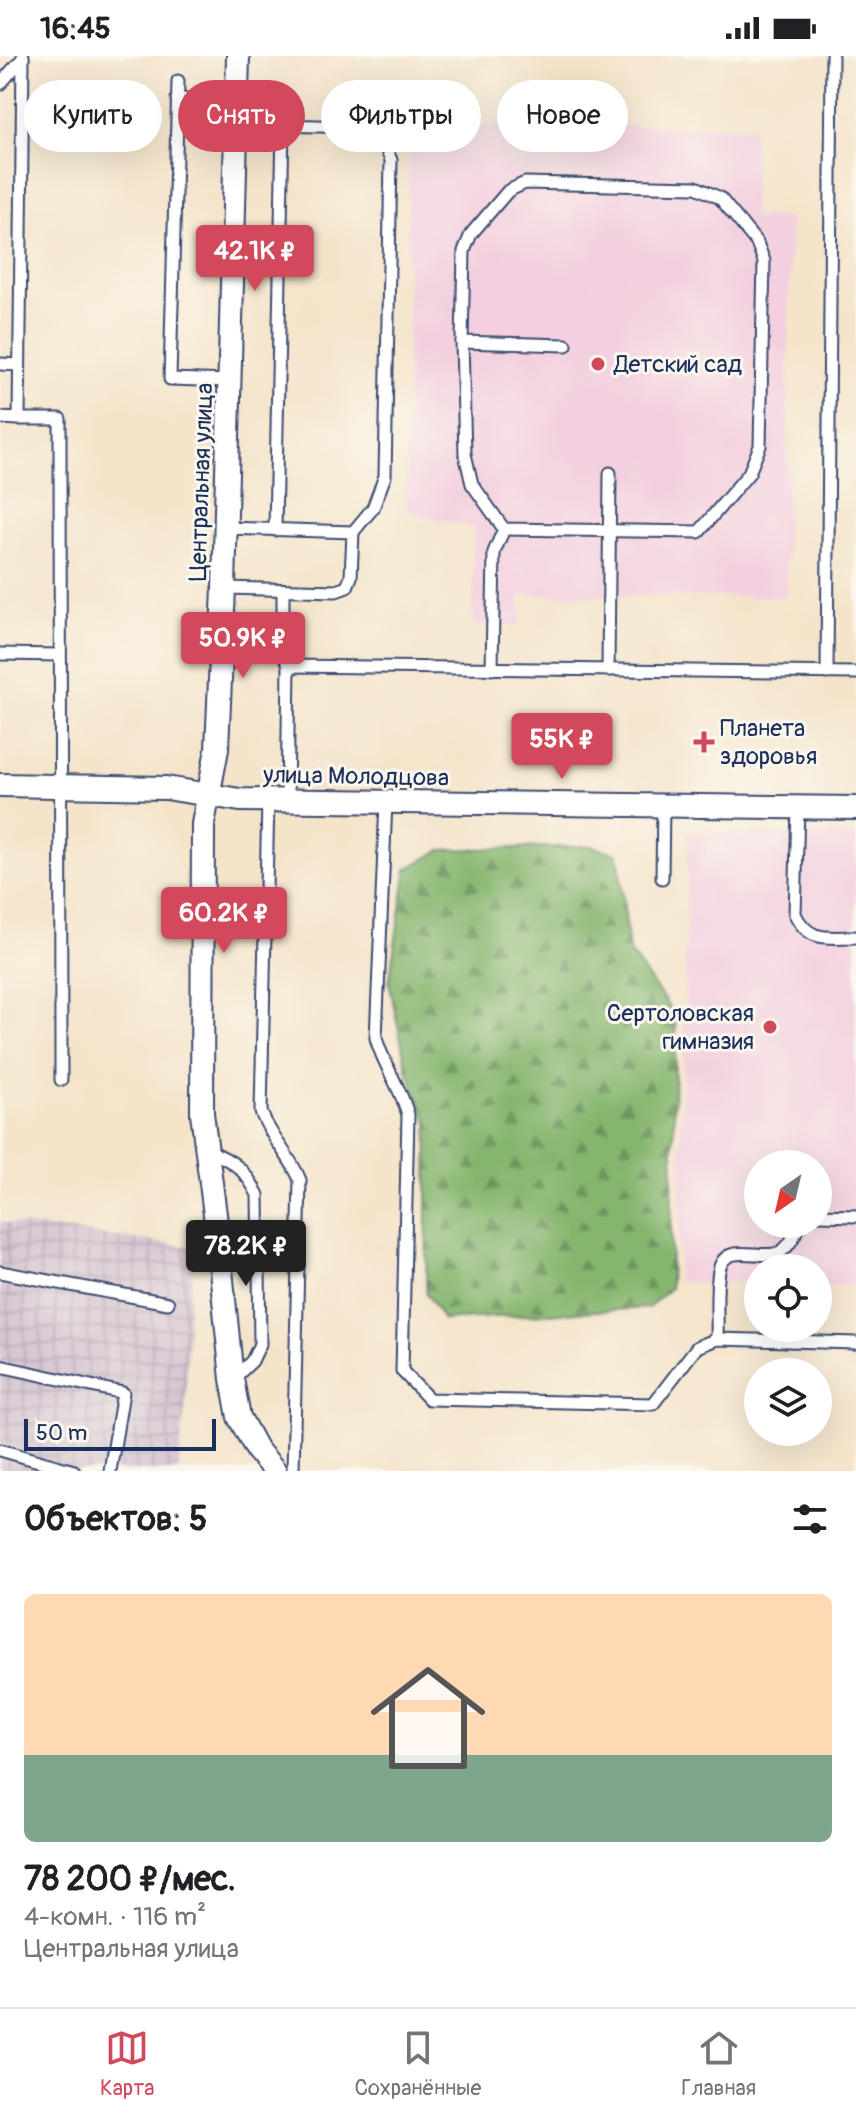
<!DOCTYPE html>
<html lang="ru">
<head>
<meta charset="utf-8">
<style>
  body { margin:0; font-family:Pangolin,sans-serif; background:#f2f2f2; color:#202124; height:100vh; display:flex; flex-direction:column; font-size:30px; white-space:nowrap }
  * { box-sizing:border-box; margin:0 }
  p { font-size:26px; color:#757577 }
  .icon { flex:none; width:44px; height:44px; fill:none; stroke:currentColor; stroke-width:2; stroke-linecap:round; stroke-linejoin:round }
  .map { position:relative; height:1415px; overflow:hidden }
  .side { display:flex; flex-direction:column; background:#fff; flex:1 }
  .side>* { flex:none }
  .banner { position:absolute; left:24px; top:24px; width:808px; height:72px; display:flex; gap:16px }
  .needle { width:52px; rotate:214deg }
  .controls { position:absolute; left:744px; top:1094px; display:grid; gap:16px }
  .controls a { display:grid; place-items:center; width:88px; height:88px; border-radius:50%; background:#fff; box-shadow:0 8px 32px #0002; font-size:40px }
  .scale { position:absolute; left:24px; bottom:20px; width:192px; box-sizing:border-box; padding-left:8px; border:4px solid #1b2f5e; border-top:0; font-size:22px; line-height:28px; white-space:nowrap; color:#1b2f5e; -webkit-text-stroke:6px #fbf7ec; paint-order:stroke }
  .price { position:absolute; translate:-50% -68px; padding:0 18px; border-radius:8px; background:#d1495b; color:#fff; font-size:26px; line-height:52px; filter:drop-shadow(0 2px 4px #0008) }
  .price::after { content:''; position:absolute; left:50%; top:48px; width:24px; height:18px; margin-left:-12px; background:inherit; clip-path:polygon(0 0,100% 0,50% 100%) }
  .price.selected { background:#222; color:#fff }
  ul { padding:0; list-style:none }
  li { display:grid; align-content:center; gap:16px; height:424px; padding:0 24px }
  li span { display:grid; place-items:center; height:248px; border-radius:12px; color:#555 }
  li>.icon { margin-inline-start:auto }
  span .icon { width:144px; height:144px; fill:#fffc; stroke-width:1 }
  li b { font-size:34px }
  h2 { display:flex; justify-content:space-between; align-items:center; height:96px; padding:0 24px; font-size:34px }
  .chip { padding:0 28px; border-radius:36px; background:#fff; box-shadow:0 8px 32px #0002; font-size:28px; line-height:72px }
  .chip.selected { background:#d1495b; color:#fff }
  .status { display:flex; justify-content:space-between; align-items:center; height:56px; padding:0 40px; background:#fff; direction:ltr }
  .status svg { height:22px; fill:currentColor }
  .menu { display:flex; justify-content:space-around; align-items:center; height:112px; border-top:2px solid #e0e0e0; background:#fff; font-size:22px; color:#757577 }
  .menu a { display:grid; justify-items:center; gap:4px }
  .menu .selected { color:#d1495b }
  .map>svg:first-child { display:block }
  .built { fill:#f3cfdf; fill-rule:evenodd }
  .industrial { fill:url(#industrial-grid) }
  .forest { fill:url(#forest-firs); stroke:#507266; stroke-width:2 }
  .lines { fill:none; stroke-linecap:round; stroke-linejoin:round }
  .service-casing { stroke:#3c4a6e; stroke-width:15 }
  .minor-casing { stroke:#3c4a6e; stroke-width:26 }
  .service { stroke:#fff; stroke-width:11 }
  .minor { stroke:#fff; stroke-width:22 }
  .poi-dot { fill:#d1495b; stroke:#fbf7ec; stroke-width:3 }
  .labels { text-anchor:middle; stroke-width:6; stroke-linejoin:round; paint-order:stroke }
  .poi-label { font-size:24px; fill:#1b2f5e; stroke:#fbf7ec; text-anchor:start }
  .street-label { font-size:24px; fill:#1b2f5e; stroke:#fbf7ec }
</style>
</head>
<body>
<div class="status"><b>16:45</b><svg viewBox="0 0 49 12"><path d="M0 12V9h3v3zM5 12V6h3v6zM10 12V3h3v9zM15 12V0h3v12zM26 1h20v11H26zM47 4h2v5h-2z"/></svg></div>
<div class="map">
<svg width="856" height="1415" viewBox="0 0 856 1415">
  <defs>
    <pattern id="industrial-grid" width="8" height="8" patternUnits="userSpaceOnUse" patternTransform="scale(2)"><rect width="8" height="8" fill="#cfbdce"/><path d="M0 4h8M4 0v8" fill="none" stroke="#a79aaa"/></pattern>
    <pattern id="forest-firs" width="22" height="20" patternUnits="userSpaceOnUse" patternTransform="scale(2)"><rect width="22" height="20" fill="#86b66e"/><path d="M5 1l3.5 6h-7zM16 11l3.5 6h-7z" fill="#6d945e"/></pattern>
  </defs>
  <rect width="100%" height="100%" fill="#fbf7ec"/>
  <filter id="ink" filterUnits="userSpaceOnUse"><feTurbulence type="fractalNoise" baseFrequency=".0125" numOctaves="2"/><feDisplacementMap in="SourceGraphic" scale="16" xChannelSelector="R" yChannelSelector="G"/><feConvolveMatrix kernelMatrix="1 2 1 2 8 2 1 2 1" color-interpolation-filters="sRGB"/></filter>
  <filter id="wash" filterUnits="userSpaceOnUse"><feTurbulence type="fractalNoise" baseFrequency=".006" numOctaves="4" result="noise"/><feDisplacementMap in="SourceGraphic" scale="32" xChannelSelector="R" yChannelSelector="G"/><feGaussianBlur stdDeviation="1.8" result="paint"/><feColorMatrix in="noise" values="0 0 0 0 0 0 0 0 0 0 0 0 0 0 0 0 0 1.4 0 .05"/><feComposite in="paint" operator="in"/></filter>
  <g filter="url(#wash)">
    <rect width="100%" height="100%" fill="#f4e4ca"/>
    <g class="built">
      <polygon points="409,68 754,71 753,161 790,162 786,541 520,539 520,569 473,569 474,472 406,455"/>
      <path d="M 688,777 L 856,779 L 856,1230 L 818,1230 L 818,1212 L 758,1212 L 758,1228 L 678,1226 ZM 758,1108 L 818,1108 L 818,1168 L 758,1168 Z"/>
    </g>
    <polygon class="industrial" points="0,1166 196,1191 189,1237 186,1343 178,1415 0,1415"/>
    <polygon class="forest" points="591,790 618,798 629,895 676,960 670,1232 648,1252 443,1264 426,1237 428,1066 407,1014 389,926 407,813 441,794"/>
  </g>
  <g filter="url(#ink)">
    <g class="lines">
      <g class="service-casing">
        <g id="service">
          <polyline points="23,0 19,363 60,363 61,1024"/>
          <polyline points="178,25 170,323 230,325"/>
          <polyline points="0,28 23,2"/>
          <polyline points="177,43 237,45"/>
          <polyline points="237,68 359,71 381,81 391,104 385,420 373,452 353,476"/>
          <polygon points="525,127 696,131 720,142 757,187 764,205 760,390 749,417 699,476 504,473 472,428 465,398 462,286 464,195 471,178 508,135"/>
          <polyline points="462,286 566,289"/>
          <polyline points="0,308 19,309"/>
          <polyline points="0,362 19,363"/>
          <polyline points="275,474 283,69"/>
          <polyline points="224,532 336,535 347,531 351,521 353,476 226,472"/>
          <polyline points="283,534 283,591 289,610 287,745"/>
          <polyline points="0,598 60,599"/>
          <polyline points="289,610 856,617"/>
          <polyline points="492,613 494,496 504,473"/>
          <polyline points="608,614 610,417"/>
          <polyline points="827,617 832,0"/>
          <path d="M 268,744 L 261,1056 C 271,1083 289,1097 300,1124 L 293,1415"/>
          <path d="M 386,746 L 376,982 C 383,1009 401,1031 408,1059 L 402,1315 L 429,1343 L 653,1348 L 697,1291 L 717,1283 L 856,1287"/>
          <path d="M 798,752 L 795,858 C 809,887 828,881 856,881"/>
          <polyline points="662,822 663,750"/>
          <path d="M 207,1094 C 234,1105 245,1113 258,1139 L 260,1288 L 252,1305 L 233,1323"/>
          <polyline points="818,1159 856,1160"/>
          <polyline points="0,1216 168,1247"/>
          <path d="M 717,1283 C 718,1261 715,1236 719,1215 C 724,1185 759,1204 778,1197 C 789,1193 795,1178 800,1168"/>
          <polyline points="0,1310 123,1337 110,1415"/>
          <polyline points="0,1394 74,1415"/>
        </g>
      </g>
      <g class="minor-casing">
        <g id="minor">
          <polyline points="238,0 224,532 217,693 203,768 202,1057 217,1174 232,1323 239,1361 257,1394 275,1415"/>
          <polyline points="0,729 166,732 240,744 856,752"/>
        </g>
      </g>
      <use href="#service" class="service"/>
      <use href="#minor" class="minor"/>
    </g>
  </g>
  <g class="poi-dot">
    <circle cx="598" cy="308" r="8"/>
    <path d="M700 674h8v8h8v8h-8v8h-8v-8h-8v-8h8z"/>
    <circle cx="770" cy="971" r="8"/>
  </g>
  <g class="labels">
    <g class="poi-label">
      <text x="614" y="316">Детский сад</text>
      <text x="720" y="680">Планета<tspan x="720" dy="28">здоровья</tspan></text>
      <text x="754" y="965" text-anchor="end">Сертоловская<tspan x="754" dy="28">гимназия</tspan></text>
    </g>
    <g class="street-label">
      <text transform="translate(201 426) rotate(-88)" y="8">Центральная улица</text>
      <text transform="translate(356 720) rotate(1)" y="8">улица Молодцова</text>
    </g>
  </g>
</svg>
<div class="controls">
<a><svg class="needle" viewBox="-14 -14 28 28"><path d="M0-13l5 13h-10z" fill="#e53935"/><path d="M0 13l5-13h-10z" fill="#757577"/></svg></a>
<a><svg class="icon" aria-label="locate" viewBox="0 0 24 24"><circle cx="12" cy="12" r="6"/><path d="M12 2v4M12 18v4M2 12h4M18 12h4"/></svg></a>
<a><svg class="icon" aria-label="layers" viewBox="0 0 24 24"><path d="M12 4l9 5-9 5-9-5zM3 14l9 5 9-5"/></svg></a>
</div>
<div class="scale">50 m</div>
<b class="price" style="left:255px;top:237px">42.1K ₽</b>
<b class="price" style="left:243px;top:624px">50.9K ₽</b>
<b class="price" style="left:562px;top:725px">55K ₽</b>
<b class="price" style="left:224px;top:899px">60.2K ₽</b>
<b class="price selected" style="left:246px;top:1232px">78.2K ₽</b>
<div class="banner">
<a class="chip">Купить</a>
<a class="chip selected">Снять</a>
<a class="chip">Фильтры</a>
<a class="chip">Новое</a>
</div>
</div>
<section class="side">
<h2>Объектов: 5<svg class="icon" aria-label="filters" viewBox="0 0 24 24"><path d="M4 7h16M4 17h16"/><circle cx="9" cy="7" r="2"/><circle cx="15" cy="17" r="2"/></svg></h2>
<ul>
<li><span style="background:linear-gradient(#ffd9b3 65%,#7fa58c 0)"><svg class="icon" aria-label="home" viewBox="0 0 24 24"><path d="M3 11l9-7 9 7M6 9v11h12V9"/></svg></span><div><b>78 200 ₽/мес.</b><p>4-комн. · 116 m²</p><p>Центральная улица</p></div></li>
</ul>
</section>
<nav class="menu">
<a class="selected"><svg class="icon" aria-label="map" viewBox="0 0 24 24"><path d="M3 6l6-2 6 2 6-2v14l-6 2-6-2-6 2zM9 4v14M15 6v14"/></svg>Карта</a>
<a><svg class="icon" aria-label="saved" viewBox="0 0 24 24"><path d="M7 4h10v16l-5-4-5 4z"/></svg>Сохранённые</a>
<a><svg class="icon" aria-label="home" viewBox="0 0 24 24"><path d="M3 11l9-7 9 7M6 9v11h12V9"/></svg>Главная</a>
</nav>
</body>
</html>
